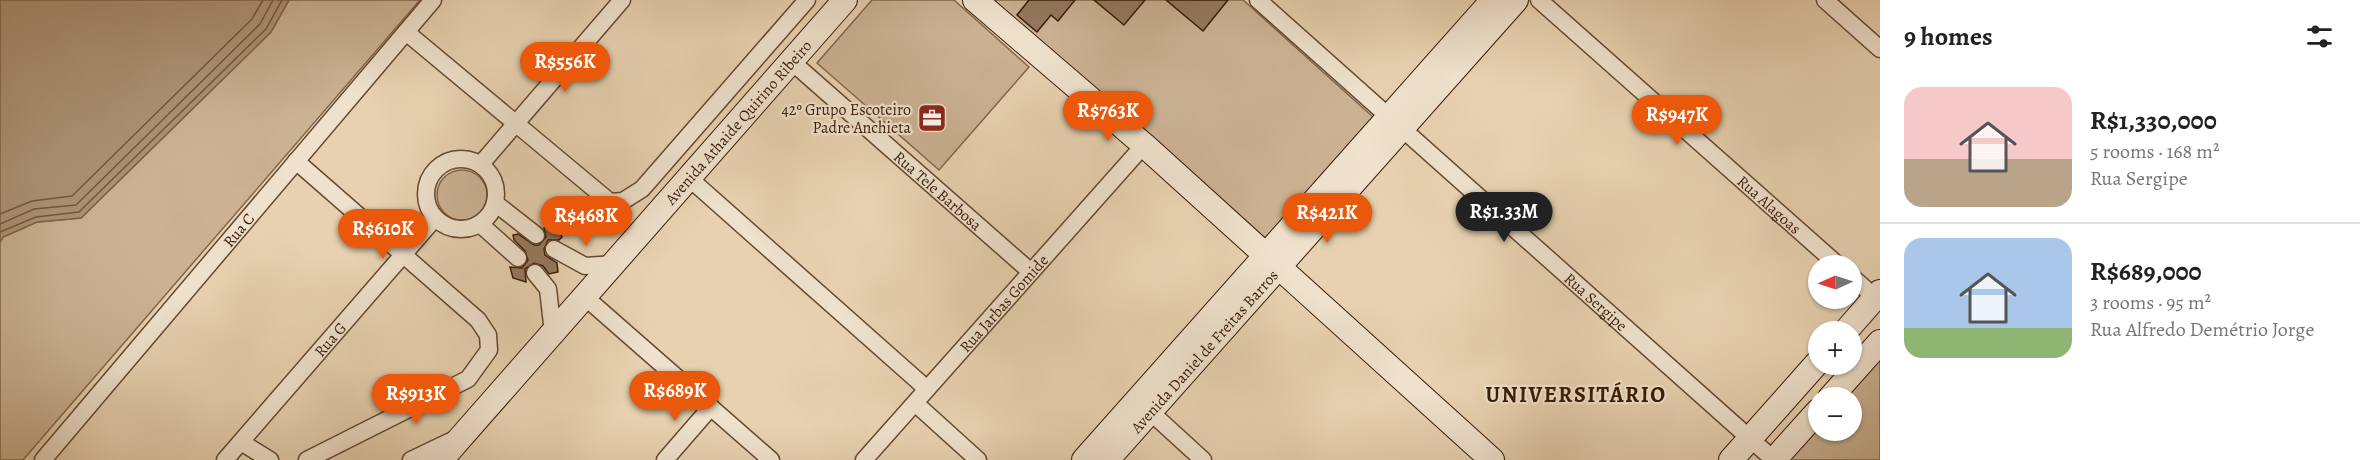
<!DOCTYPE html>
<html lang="en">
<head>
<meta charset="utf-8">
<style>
  body { margin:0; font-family:Alegreya,serif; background:#f2f2f2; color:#222; height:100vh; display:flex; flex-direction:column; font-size:22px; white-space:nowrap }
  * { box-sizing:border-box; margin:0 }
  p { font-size:20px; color:#767676 }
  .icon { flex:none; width:33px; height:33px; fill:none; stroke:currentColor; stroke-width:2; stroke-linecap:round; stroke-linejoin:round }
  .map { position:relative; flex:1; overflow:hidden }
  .details { display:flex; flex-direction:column; background:#fff; width:480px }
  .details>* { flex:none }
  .needle { width:39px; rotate:267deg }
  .tools { position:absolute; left:1808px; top:255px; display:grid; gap:12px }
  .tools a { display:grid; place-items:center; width:54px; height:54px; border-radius:50%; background:#fff; box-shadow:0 2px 4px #0004; font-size:30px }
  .price { position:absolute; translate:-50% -51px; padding:0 14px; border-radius:21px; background:#ea580c; color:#fff; font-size:20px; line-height:39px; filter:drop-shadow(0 2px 3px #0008) }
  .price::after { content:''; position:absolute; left:50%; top:36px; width:18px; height:14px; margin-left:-9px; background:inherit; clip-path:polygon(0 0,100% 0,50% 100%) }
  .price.selected { background:#222; color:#fff }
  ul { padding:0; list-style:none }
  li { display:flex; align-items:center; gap:18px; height:150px; padding:0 24px }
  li+li { border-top:2px solid #e0e0e0 }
  li span { display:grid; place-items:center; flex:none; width:168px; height:120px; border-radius:18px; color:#555 }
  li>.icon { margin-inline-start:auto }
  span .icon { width:72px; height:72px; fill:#fffc; stroke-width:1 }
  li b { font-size:26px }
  h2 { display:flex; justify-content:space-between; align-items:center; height:72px; padding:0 24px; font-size:26px }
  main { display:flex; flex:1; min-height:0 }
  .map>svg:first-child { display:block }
  .green { fill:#cab293; stroke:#82664c; stroke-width:1.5 }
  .water { fill:#ac9376; stroke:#7e6349; stroke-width:1.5 }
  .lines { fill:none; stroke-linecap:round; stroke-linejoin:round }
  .shore { stroke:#73563e; stroke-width:1.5 }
  .building { fill:#94795e; stroke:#3a1a06; stroke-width:1.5 }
  .street-casing { stroke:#654830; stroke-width:19 }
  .secondary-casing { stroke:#3a1a06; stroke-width:26 }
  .street { stroke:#efe1cc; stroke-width:16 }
  .secondary { stroke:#efe1cc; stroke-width:24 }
  .labels { text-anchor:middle; stroke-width:4.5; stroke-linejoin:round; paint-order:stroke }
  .poi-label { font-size:16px; fill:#3a1a06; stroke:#efe1cc; text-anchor:end }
  .street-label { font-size:16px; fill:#3a1a06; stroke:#efe1cc }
  .district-label { font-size:22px; font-weight:bold; letter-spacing:1.5px; fill:#3a1a06; stroke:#efe1cc }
</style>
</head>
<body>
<main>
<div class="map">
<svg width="1880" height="460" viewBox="0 0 1880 460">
  <rect width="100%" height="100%" fill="#e7d1b0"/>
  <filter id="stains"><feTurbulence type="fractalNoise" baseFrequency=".00333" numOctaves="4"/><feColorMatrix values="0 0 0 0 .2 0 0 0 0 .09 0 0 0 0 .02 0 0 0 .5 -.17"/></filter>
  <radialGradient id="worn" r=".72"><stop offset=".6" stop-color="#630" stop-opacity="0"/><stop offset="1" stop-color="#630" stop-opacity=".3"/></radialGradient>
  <g class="green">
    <polygon points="289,0 420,0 23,460 0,460 0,242 3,237 37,222 81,218 271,32"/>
    <polygon points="872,0 954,0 1029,67 939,170 817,63"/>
    <polygon points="993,0 1243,0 1373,117 1263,241"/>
    <circle cx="462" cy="195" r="25"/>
    <polygon points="1880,357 1880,460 1789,460 1818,427 1818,430 1851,430 1851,398 1844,397"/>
  </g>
  <polygon class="water" points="0,0 289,0 271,32 81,218 37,222 3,237 0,242"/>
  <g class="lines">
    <g class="shore">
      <polyline points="0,214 32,201 72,196 252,19 263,0"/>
      <polyline points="0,224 34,209 76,205 260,24 273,0"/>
      <polyline points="0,232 36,217 79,212 266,29 282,0"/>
    </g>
  </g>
  <g class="building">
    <polygon points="1029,0 1075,0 1058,21 1051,15 1037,32 1017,15"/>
    <polygon points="1094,0 1145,0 1124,25"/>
    <polygon points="1166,0 1228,0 1203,31"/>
    <polygon points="557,225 562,237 559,240 548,240 544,249 545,255 557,263 558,272 549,274 543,266 534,263 525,269 526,282 513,278 510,267 522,268 528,260 525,251 514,240 513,235 518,234 534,245 539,245 546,237 544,228"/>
  </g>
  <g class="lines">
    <g class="street-casing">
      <g id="street">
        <path id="s1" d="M 1258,0 L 1774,460"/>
        <path id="s2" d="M 1539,0 L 1839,266"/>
        <polyline points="1825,0 1880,49"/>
        <polyline points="406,32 610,202 623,201 642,189 807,0"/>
        <path id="s3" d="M 791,61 L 1031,272"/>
        <circle cx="461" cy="194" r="35"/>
        <polyline points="296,161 478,320 488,335 489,350 468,379 307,460"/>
        <polyline points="481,164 622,0"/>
        <polyline points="689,178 927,389"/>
        <polyline points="495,203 536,235"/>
        <polyline points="480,224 518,258"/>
        <polyline points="554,249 585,266 615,264"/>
        <polyline points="535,273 548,289 553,333"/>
        <polyline points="1851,276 1880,302"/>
        <polyline points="585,297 771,460"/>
        <polyline points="915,403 978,460"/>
        <polyline points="1144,406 1203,460"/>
        <polyline points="241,442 270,460"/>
        <path id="s4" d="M 43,460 L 433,0"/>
        <path id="s5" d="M 225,460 L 435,218"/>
        <polyline points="411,460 455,439"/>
        <polyline points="665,460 711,407"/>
        <path id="s6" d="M 864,460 L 1144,145"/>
      </g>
    </g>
    <g class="secondary-casing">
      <g id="secondary">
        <polyline points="975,0 1144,145 1492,460"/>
        <polyline points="1845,332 1880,292"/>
        <polyline points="1830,398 1880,342"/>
        <path id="s7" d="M 441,460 L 845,0"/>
        <polyline points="1084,460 1493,0"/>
        <path id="s8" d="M 1107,460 L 1516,0"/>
        <polyline points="1731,460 1818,362"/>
        <polyline points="1774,460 1818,411"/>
      </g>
    </g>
    <use href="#street" class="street"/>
    <use href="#secondary" class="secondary"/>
  </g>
  <defs>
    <g id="office-square" transform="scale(1.5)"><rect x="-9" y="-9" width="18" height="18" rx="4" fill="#8f2418" stroke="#efe1cc"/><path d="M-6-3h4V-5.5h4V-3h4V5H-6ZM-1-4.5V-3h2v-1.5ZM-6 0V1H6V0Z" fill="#fff"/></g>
  </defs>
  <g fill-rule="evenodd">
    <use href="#office-square" x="932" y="118"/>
  </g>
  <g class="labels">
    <g class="poi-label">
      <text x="911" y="115">42º Grupo Escoteiro<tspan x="911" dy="18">Padre Anchieta</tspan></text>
    </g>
    <g class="street-label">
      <text dy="6" stroke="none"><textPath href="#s7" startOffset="450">Avenida Athaide Quirino Ribeiro</textPath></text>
      <text dy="6" stroke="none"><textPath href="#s3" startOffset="196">Rua Tele Barbosa</textPath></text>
      <text dy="6" stroke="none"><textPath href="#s2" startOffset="308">Rua Alagoas</textPath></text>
      <text dy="6" stroke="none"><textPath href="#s4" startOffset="302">Rua C</textPath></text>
      <text dy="6" stroke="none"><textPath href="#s1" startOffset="453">Rua Sergipe</textPath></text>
      <text dy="6" stroke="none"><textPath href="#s6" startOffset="210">Rua Jarbas Gomide</textPath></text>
      <text dy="6" stroke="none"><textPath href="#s5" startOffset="160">Rua G</textPath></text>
      <text dy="6" stroke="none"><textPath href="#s8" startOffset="146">Avenida Daniel de Freitas Barros</textPath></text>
    </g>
    <g class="district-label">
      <text x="1576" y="402">UNIVERSITÁRIO</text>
    </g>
  </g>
  <rect width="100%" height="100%" filter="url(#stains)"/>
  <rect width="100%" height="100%" fill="url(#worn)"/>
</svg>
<div class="tools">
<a><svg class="needle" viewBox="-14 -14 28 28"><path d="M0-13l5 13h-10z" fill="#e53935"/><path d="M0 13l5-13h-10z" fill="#767676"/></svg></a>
<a>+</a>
<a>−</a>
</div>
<b class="price" style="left:565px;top:93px">R$556K</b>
<b class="price" style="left:1108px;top:142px">R$763K</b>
<b class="price" style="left:1677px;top:146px">R$947K</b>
<b class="price selected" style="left:1504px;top:243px">R$1.33M</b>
<b class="price" style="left:1327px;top:244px">R$421K</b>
<b class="price" style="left:586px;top:247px">R$468K</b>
<b class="price" style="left:383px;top:260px">R$610K</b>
<b class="price" style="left:675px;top:422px">R$689K</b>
<b class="price" style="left:416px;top:425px">R$913K</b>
</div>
<section class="details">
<h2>9 homes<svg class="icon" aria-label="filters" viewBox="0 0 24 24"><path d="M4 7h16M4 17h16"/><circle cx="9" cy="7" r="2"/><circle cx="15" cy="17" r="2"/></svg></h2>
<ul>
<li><span style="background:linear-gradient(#f6c9c9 60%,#b9a48a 0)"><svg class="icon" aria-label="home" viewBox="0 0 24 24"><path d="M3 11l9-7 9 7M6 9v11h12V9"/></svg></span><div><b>R$1,330,000</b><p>5 rooms · 168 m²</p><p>Rua Sergipe</p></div></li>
<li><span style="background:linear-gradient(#a9c7e8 75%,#8fb573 0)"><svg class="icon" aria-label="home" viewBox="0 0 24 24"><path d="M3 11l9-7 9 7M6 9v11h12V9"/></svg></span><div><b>R$689,000</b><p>3 rooms · 95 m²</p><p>Rua Alfredo Demétrio Jorge</p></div></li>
</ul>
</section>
</main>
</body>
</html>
